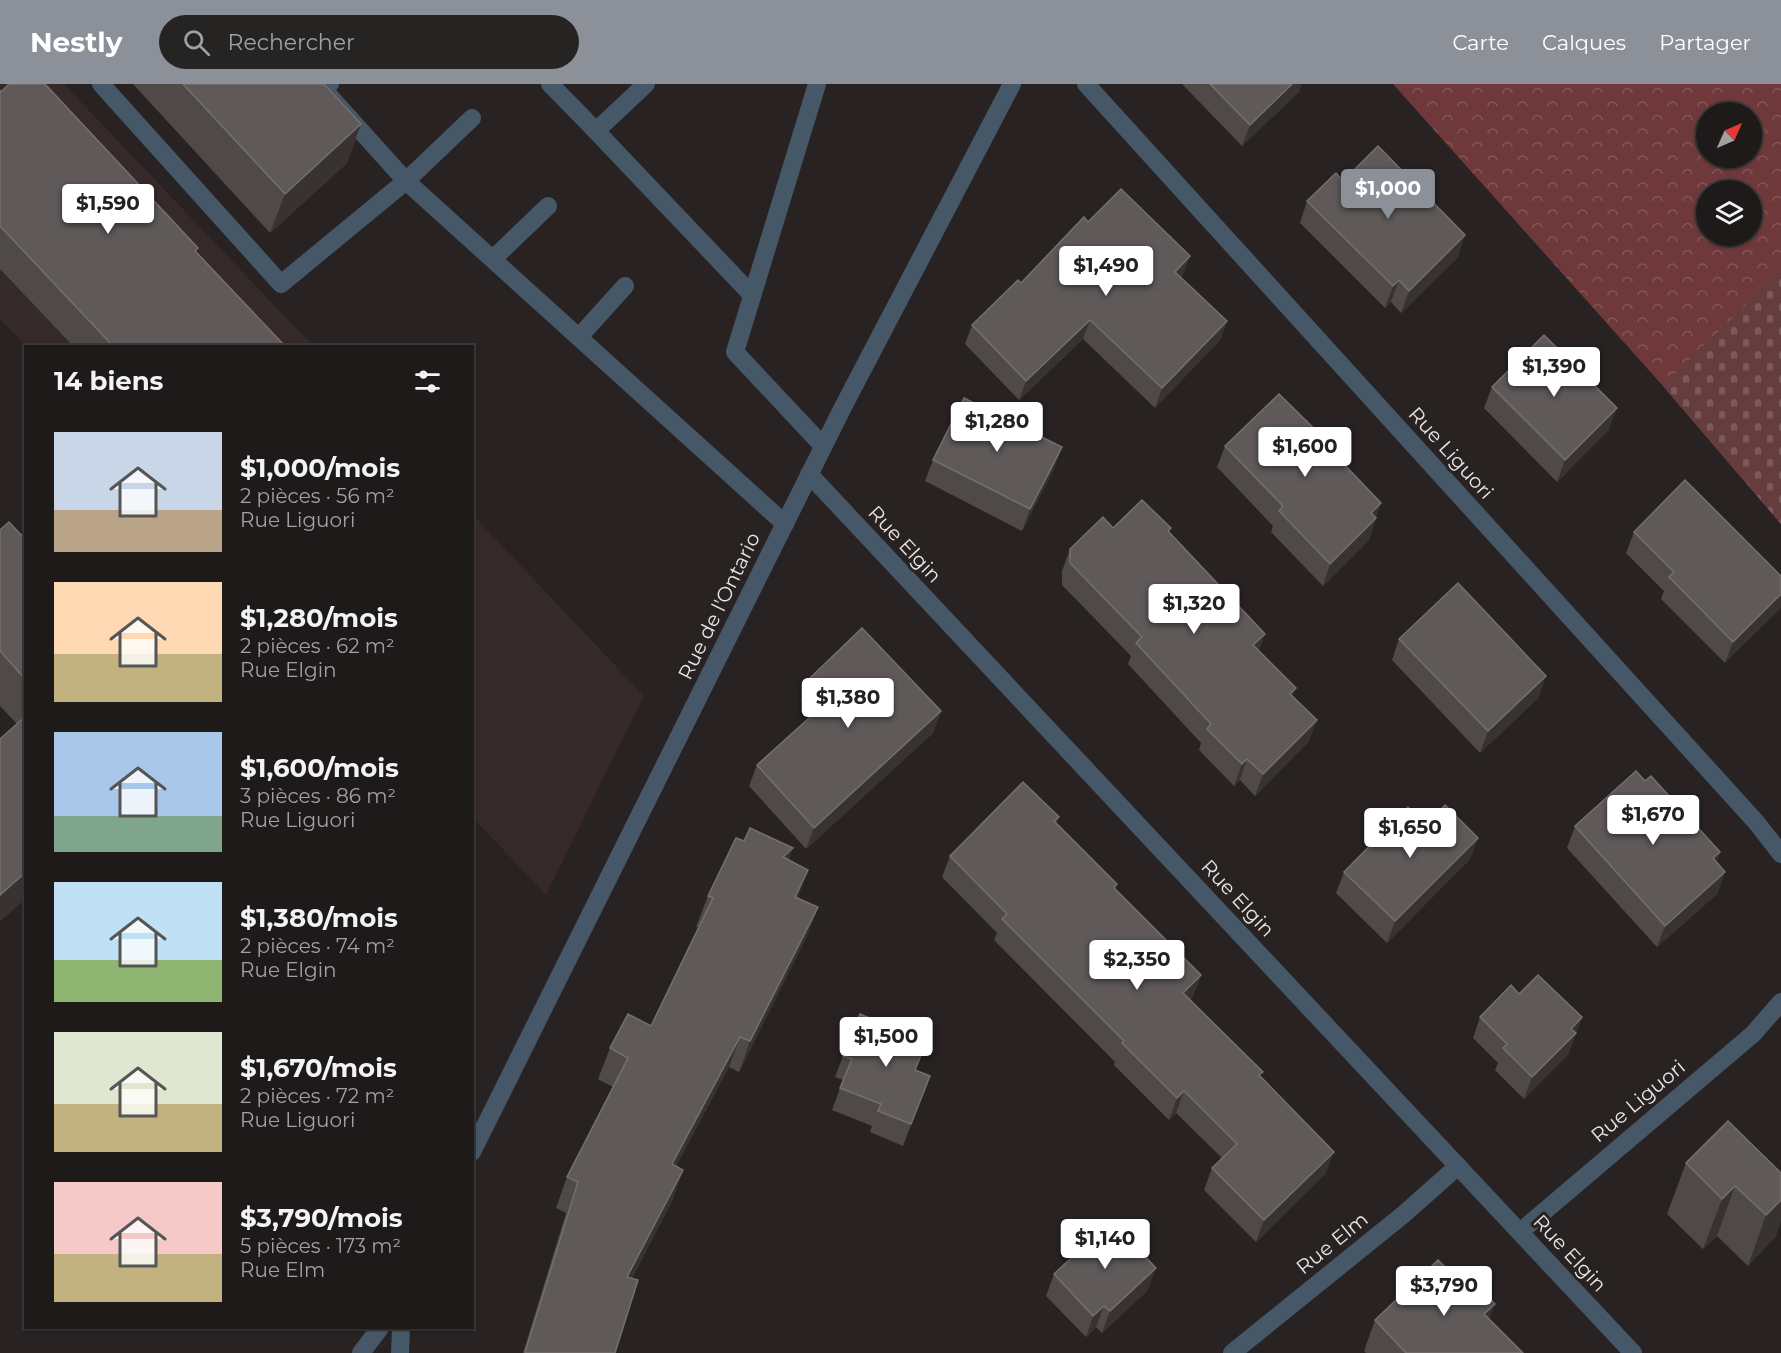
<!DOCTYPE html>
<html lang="fr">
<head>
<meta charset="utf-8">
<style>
  body { margin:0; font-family:Montserrat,sans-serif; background:#262323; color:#f1f3f6; height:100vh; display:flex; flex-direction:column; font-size:22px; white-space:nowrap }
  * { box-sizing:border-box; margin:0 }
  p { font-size:20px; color:#a1a1a2 }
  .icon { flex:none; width:33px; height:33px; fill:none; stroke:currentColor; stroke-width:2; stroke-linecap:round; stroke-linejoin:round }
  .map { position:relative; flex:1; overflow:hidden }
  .sheet { position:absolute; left:24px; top:261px; width:450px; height:984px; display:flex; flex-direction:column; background:#1e1a1a; border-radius:0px; box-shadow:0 2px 4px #0004,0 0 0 2px #3c3839 }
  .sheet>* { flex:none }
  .needle { width:39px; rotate:45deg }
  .fabs { position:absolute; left:1696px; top:18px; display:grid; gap:12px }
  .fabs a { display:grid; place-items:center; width:66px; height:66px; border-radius:50%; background:#1e1a1a; box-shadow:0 2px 4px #0004,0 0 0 2px #3c3839; font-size:30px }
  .price { position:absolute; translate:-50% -51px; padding:0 14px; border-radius:6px; background:#fff; color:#222; font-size:20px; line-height:39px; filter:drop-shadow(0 2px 3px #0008) }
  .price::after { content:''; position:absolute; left:50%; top:36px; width:18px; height:14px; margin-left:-9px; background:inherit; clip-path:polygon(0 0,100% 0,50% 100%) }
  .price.current { background:#8c9099; color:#fff }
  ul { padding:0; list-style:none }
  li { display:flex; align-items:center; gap:18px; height:150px; padding:0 30px }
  li span { display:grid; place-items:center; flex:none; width:168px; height:120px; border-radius:0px; color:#555 }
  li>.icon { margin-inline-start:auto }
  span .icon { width:72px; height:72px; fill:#fffc; stroke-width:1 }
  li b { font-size:26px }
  h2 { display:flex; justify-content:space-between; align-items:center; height:72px; padding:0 30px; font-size:26px }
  header { display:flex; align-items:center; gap:36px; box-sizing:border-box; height:84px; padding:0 30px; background:#8c9099; color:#fff }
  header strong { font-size:28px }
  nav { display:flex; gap:33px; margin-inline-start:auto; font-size:21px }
  .search { width:420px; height:54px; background:#262323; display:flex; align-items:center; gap:15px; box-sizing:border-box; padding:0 21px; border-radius:33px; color:#a1a1a2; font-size:22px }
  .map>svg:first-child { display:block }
  .built { fill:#36292a }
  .forest { fill:url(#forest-crowns); fill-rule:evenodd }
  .cemetery { fill:url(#cemetery-stones) }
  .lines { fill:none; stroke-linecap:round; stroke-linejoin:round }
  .lane { stroke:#465868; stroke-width:18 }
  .street { stroke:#465868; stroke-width:18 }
  .wall { fill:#4f4948 }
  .shaded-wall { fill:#383232 }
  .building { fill:#5f5a59; stroke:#75706f; stroke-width:1.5 }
  .labels { text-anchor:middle; stroke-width:6; stroke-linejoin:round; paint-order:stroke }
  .street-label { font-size:20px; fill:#eae6e6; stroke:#282222 }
</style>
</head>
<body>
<header>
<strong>Nestly</strong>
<div class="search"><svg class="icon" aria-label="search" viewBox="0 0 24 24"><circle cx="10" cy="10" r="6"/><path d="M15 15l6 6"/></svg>Rechercher</div>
<nav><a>Carte</a><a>Calques</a><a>Partager</a></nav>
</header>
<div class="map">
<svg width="1781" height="1269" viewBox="0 0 1781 1269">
  <defs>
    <pattern id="forest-crowns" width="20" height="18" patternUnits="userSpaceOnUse" patternTransform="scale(1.5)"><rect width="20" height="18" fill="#6f393b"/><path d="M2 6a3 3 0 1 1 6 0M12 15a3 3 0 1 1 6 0" fill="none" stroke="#845657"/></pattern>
    <pattern id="cemetery-stones" width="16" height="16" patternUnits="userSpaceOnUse" patternTransform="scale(1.5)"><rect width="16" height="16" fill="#653d3e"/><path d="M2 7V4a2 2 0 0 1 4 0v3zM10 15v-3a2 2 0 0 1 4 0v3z" fill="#7b595a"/></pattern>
  </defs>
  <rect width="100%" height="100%" fill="#282222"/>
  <g class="built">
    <polygon points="0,0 64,0 313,262 26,262 0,235"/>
    <polygon points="473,431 644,612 546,811 473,734"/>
  </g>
  <path class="forest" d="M 1393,0 L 1781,0 L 1781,440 L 1663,302 ZM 1707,28 L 1752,28 L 1752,74 L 1707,74 ZM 1707,106 L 1752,106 L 1752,152 L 1707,152 Z"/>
  <polygon class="cemetery" points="1781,186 1781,440 1663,302"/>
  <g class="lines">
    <g class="lane">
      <polyline points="101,0 281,200 406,97 472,34"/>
      <polyline points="330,0 324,6 406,97 785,440"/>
      <polyline points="550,0 596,47"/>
      <polyline points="646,0 596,47 752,211"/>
      <polyline points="817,0 735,268 823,362"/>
      <polyline points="493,175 548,122"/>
      <polyline points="579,253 625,202"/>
    </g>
    <g class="street">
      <polyline points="1086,0 1756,738 1781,770"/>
      <polyline points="809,390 1633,1269"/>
      <polyline points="472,1068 842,325 1012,0"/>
      <polyline points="1520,1148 1753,950 1781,918"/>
      <polyline points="361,1269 380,1244"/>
      <polyline points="400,1269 401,1244"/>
      <polyline points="1232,1269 1404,1130 1458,1082"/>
    </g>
  </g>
  <g class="wall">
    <polygon points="133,0 324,0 361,40 347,79 270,149"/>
    <polygon points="1182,0 1301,0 1299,8 1242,62"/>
    <polygon points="0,6 197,168 285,262 73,262 0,185"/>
    <polygon points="1343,97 1458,173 1401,229 1391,218 1385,224 1300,139 1307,117"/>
    <polygon points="1088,138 1183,191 1181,193 1227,237 1220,256 1155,324 1083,255 1019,316 965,260 972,241 1021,199"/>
    <polygon points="1492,303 1609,346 1557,398 1484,324"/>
    <polygon points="1225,362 1340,376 1376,434 1369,456 1323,502 1271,448 1273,442 1217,383"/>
    <polygon points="933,376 1054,385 1022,447 925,397"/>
    <polygon points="1113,444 1171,444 1169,449 1293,613 1309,657 1255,712 1240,696 1234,702 1199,666 1201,659 1128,580 1131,572 1062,501 1062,487 1070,465"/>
    <polygon points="0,446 26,456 26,814 0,837 0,655 17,640 0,622"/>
    <polygon points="1634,448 1781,492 1725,579 1661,515 1664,507 1626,469"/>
    <polygon points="1399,555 1546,592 1538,614 1480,669 1392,576"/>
    <polygon points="809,595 941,627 933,649 806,765 749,702 757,681 813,630 801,616"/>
    <polygon points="1645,697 1720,768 1716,778 1718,809 1657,863 1567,764 1575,742"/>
    <polygon points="1059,733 1056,739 1116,805 1201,891 1193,912 1190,915 1261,993 1326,1089 1256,1158 1204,1106 1212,1084 1222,1074 1176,1029 1169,1036 1114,981 1115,978 994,856 997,849 942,793 950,772"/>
    <polygon points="1478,754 1470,775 1387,859 1336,809 1344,788"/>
    <polygon points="789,776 798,814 818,823 806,854 739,988 729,983 676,1082 683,1086 672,1117 632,1194 615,1269 523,1269 566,1129 556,1124 567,1093 613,1003 598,995 610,964 651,942 698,843 696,843 708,812"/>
    <polygon points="1519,910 1582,933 1568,971 1524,1015 1495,986 1498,979 1473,954 1480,933"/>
    <polygon points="843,972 916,986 930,992 903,1062 870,1048 872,1042 832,1026 843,996 835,993"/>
    <polygon points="1728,1037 1776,1152 1748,1182 1717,1152 1703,1165 1667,1130 1686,1079"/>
    <polygon points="1054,1190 1148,1206 1102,1249 1096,1243 1086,1253 1046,1212"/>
    <polygon points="1489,1235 1523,1269 1366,1269 1364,1267 1375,1236"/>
  </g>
  <g class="shaded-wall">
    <polygon points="1292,0 1301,0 1299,8 1242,62 1250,41"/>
    <polygon points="361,40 347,79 270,149 285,110"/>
    <polygon points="1465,151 1458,173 1401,229 1409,207"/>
    <polygon points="1190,172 1183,191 1168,207 1175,188"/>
    <polygon points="1399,196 1391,218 1385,224 1393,202"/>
    <polygon points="1090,236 1083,255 1019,316 1026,297"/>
    <polygon points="1227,237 1220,256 1155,324 1162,304"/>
    <polygon points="1617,324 1609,346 1557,398 1565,376"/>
    <polygon points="1062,363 1054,385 1022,447 1030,425"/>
    <polygon points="1381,419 1369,456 1323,502 1330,480 1371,429"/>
    <polygon points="1781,510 1781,524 1725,579 1733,558"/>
    <polygon points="1265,550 1257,572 1253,561"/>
    <polygon points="1546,592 1538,614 1480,669 1488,647"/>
    <polygon points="1296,604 1288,626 1290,610"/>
    <polygon points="941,627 933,649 806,765 814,744"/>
    <polygon points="1317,636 1309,657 1255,712 1263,690"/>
    <polygon points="1247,675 1240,696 1234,702 1242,680"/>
    <polygon points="1478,754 1470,775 1387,859 1395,837"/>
    <polygon points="793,764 782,795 783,773"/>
    <polygon points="1720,768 1712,790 1713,774"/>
    <polygon points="808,786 797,817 795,813"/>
    <polygon points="26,788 26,814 0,837 0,811"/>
    <polygon points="1725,788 1718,809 1657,863 1665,842"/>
    <polygon points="818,823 806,854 739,988 750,957"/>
    <polygon points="1201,891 1193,912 1175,930 1183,909"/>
    <polygon points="1582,933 1568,971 1524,1015 1532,993 1571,945"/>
    <polygon points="740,953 729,983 661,1111 672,1080"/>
    <polygon points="930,992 922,1014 903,1062 911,1040"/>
    <polygon points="1184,1007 1176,1029 1169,1036 1177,1014"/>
    <polygon points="1334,1068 1326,1089 1256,1158 1264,1136"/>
    <polygon points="683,1086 672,1117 616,1224 627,1193"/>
    <polygon points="1735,1102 1717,1152 1703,1165 1722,1115"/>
    <polygon points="1781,1116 1781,1138 1776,1152 1748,1182 1766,1131"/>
    <polygon points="1156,1184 1148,1206 1102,1249 1110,1227"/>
    <polygon points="1495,1220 1483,1251 1484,1230"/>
    <polygon points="1104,1222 1096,1243 1086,1253 1093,1232"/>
  </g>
  <g class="building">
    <polygon points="9,0 45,0 198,164 195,167 285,262 113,262 0,142 0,6 1,8"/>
    <polygon points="183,0 324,0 361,40 285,110"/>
    <polygon points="1210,0 1292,0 1250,41"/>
    <polygon points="1378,62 1465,151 1409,207 1399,196 1393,202 1307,117 1336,89 1343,97"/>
    <polygon points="1121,105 1190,172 1175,188 1227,237 1162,304 1090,236 1026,297 972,241 1018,196 1021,199 1084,133 1088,138"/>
    <polygon points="1544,251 1617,324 1565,376 1492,303"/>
    <polygon points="1279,310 1342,372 1339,375 1381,419 1371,429 1376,434 1330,480 1279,427 1283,422 1225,362"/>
    <polygon points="964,314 1062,363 1030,425 933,376"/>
    <polygon points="1685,396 1781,492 1781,510 1733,558 1669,493 1674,488 1634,448"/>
    <polygon points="1142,416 1171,444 1168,447 1265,550 1253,561 1296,604 1290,610 1317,636 1263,690 1247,675 1242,680 1207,645 1211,640 1136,559 1142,553 1070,479 1070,465 1103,433 1113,444"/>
    <polygon points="9,438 26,456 26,596 0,567 0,446"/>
    <polygon points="1458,499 1546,592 1488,647 1399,555"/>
    <polygon points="862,544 941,627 814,744 757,681 829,616 809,595"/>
    <polygon points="26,632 26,788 0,811 0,655"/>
    <polygon points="1636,687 1645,697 1651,692 1720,768 1713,774 1725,788 1665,842 1575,742"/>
    <polygon points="1023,698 1059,733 1054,737 1117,800 1114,804 1201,891 1183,909 1263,988 1259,991 1334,1068 1264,1136 1212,1084 1237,1060 1184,1007 1177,1014 1122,959 1124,957 1002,835 1007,830 950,772"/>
    <polygon points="1445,721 1478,754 1395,837 1344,788 1408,723 1426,741"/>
    <polygon points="750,744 793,764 783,773 808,786 795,813 818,823 750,957 740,953 672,1080 683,1086 627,1193 638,1196 615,1269 527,1269 525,1268 578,1098 567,1093 628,974 610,964 628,930 651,942 713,814 708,812 736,754 744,757"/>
    <polygon points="1538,891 1582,933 1571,945 1576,949 1532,993 1503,964 1507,960 1480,933 1511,901 1519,910"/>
    <polygon points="860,930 927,957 915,986 930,992 911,1040 878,1027 881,1020 840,1004 852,975 843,972"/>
    <polygon points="1728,1037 1781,1089 1781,1116 1766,1131 1735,1102 1722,1115 1686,1079"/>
    <polygon points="1111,1137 1156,1184 1110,1227 1104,1222 1093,1232 1054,1190"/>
    <polygon points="1438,1176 1454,1192 1461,1185 1495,1220 1484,1230 1523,1269 1406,1269 1375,1236"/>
  </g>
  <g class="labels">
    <g class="street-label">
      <text transform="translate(1451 369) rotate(48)" y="7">Rue Liguori</text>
      <text transform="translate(905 460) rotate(47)" y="7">Rue Elgin</text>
      <text transform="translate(719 522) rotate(-64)" y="7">Rue de l'Ontario</text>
      <text transform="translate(1238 814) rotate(47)" y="7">Rue Elgin</text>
      <text transform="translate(1638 1017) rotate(-40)" y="7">Rue Liguori</text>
      <text transform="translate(1332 1159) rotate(-39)" y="7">Rue Elm</text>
      <text transform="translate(1570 1169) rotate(47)" y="7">Rue Elgin</text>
    </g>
  </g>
</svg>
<div class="fabs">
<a><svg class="needle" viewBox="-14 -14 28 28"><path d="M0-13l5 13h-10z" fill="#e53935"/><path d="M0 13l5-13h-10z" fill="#a1a1a2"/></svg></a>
<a><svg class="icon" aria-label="layers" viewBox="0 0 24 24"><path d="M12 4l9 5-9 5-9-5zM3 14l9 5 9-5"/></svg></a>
</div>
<b class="price current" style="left:1388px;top:136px">$1,000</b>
<b class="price" style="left:108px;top:151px">$1,590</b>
<b class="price" style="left:1106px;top:213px">$1,490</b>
<b class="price" style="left:1554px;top:314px">$1,390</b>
<b class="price" style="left:997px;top:369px">$1,280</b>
<b class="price" style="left:1305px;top:394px">$1,600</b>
<b class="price" style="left:1194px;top:551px">$1,320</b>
<b class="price" style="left:848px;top:645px">$1,380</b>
<b class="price" style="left:1653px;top:762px">$1,670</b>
<b class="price" style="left:1410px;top:775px">$1,650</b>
<b class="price" style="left:1137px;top:907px">$2,350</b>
<b class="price" style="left:886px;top:984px">$1,500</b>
<b class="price" style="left:1105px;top:1186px">$1,140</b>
<b class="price" style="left:1444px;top:1233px">$3,790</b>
<section class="sheet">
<h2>14 biens<svg class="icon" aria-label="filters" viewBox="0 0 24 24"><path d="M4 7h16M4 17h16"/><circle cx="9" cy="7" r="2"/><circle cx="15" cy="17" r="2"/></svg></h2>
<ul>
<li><span style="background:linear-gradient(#c9d6e8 65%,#b9a48a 0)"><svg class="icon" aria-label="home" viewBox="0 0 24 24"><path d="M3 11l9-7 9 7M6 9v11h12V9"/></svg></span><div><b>$1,000/mois</b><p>2 pièces · 56 m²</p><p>Rue Liguori</p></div></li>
<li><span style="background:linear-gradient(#ffd9b3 60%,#c2b280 0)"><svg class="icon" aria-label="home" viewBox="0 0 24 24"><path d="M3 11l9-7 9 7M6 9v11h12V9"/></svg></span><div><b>$1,280/mois</b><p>2 pièces · 62 m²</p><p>Rue Elgin</p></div></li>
<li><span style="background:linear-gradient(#a9c7e8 70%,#7fa58c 0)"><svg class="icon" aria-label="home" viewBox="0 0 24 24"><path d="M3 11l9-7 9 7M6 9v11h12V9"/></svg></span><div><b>$1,600/mois</b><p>3 pièces · 86 m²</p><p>Rue Liguori</p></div></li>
<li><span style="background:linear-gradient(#bfe0f5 65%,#8fb573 0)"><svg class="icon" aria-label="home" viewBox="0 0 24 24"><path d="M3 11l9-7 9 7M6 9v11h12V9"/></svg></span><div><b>$1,380/mois</b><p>2 pièces · 74 m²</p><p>Rue Elgin</p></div></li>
<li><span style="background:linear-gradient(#dfe7d0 60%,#c2b280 0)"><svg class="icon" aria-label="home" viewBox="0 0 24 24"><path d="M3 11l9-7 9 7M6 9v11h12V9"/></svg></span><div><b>$1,670/mois</b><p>2 pièces · 72 m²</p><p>Rue Liguori</p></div></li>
<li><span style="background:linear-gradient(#f6c9c9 60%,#c2b280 0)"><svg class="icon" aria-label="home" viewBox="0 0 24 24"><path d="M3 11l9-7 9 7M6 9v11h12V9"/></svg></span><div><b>$3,790/mois</b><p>5 pièces · 173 m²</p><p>Rue Elm</p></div></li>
</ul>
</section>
</div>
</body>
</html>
